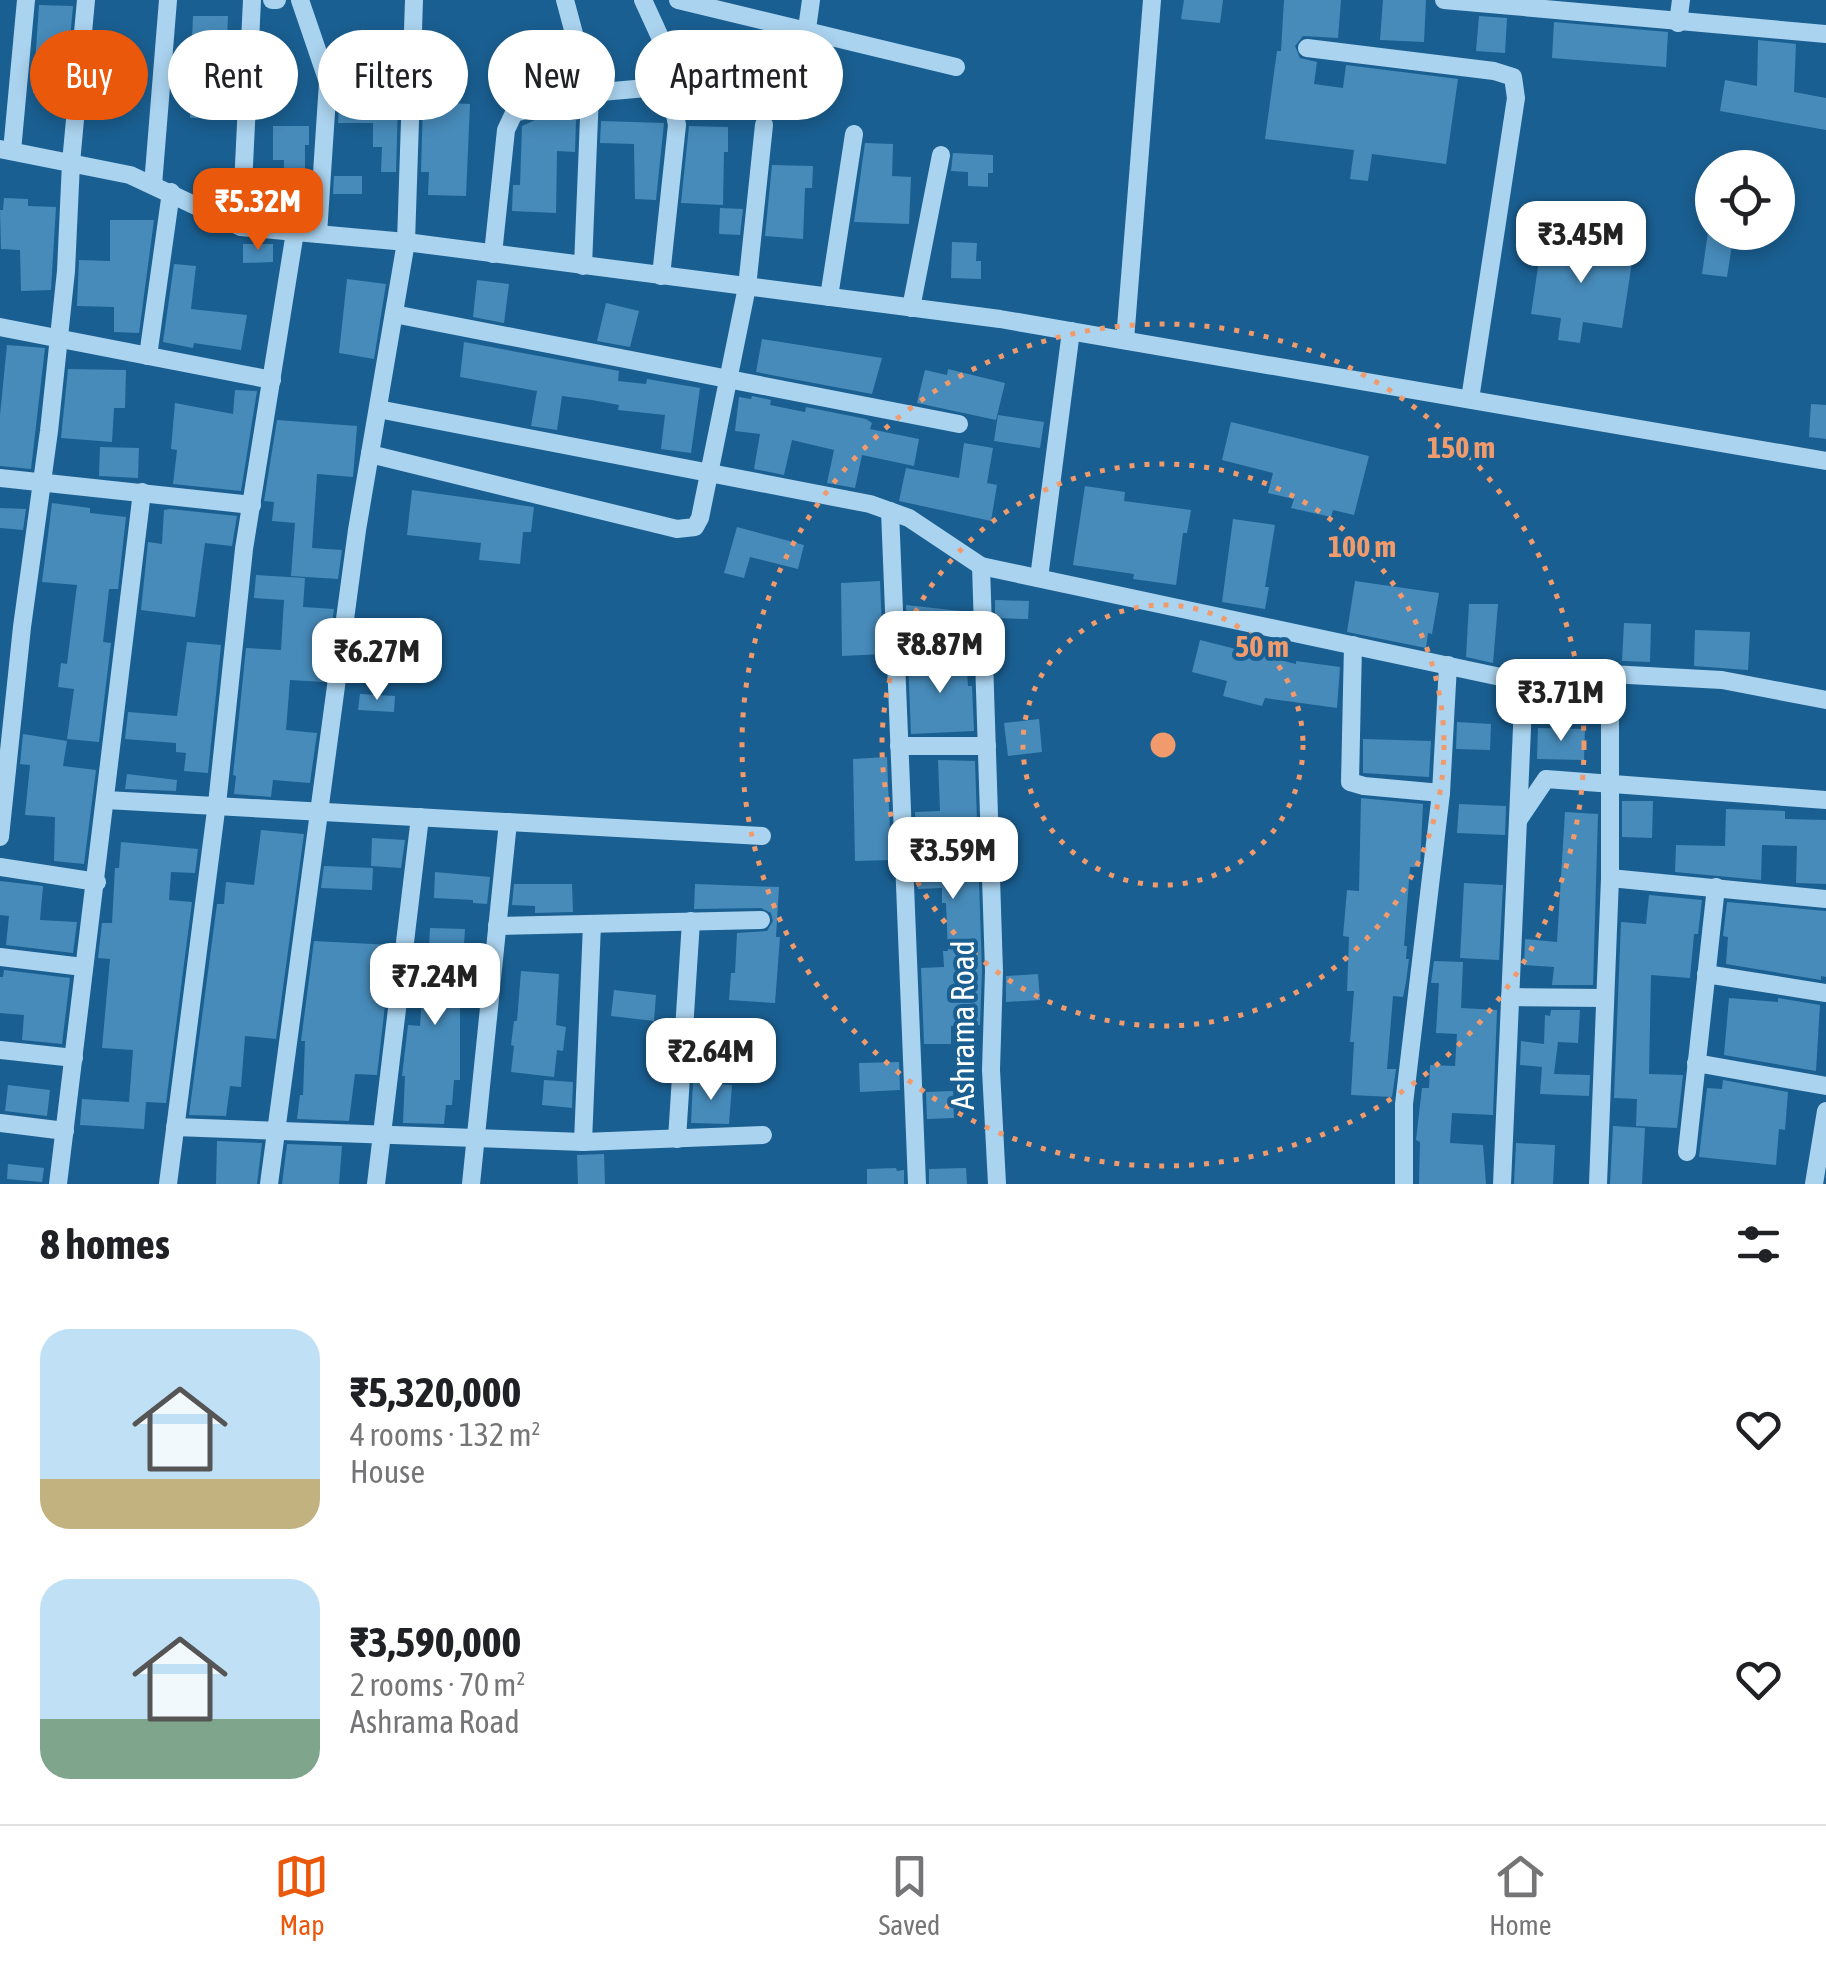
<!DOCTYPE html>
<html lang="en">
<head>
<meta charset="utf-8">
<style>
  body { margin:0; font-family:"Asap Condensed",sans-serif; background:#f2f2f2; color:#202124; height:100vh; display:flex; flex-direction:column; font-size:38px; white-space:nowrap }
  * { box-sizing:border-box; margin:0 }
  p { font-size:32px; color:#757577 }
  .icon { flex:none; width:55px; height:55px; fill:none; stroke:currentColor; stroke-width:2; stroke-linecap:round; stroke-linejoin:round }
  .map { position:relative; height:1184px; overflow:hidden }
  .drawer { display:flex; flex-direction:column; background:#fff; flex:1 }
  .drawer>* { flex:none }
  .top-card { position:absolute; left:30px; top:30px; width:1000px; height:90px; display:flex; gap:20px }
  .tools { position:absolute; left:1695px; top:150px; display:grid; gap:20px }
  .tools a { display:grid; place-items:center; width:100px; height:100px; border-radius:50%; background:#fff; box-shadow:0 5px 15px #0003; font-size:50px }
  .price { position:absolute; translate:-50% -85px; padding:0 22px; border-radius:20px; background:#fff; color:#222; font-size:32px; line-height:65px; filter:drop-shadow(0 2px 5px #0008) }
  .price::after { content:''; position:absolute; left:50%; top:60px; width:30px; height:22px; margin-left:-15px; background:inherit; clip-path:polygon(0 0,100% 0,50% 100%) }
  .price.active { background:#ea580c; color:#fff }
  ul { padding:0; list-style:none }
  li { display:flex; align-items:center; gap:30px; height:250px; padding:0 40px }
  li span { display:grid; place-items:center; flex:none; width:280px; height:200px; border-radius:30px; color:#555 }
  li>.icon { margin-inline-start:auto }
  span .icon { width:120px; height:120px; fill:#fffc; stroke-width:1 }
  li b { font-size:42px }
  h2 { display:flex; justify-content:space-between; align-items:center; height:120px; padding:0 40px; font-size:42px }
  .chip { padding:0 35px; border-radius:45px; background:#fff; box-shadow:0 5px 15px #0003; font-size:35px; line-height:90px }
  .chip.active { background:#ea580c; color:#fff }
  .tab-bar { display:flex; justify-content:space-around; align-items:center; height:140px; border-top:2px solid #e0e0e0; background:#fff; font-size:28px; color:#757577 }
  .tab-bar a { display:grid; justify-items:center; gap:5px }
  .tab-bar .active { color:#ea580c }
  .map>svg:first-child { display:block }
  .building { fill:#478bba }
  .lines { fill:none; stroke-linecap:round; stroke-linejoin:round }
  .minor { stroke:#aad3ef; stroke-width:18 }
  .ring { fill:none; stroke:#f19b6d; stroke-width:5; stroke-dasharray:5 10 }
  .labels { text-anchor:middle; stroke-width:8; stroke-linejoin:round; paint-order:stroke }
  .street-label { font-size:32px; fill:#fff; stroke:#1a5f91 }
  .centre { fill:#f19b6d; stroke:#1a5f91; stroke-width:5 }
  .ring-label { font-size:30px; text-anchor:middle; font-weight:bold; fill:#f19b6d; stroke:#1a5f91; stroke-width:8; stroke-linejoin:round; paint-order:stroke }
</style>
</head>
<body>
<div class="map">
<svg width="1826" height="1184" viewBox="0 0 1826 1184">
  <rect width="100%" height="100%" fill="#1a5f91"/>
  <g class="building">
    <polygon points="1184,0 1223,0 1220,23 1181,19"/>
    <polygon points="1284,0 1341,0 1338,38 1303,36 1295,46 1300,58 1317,62 1314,84 1343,88 1346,65 1458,79 1446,164 1372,154 1368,181 1350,179 1354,150 1265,139 1277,51 1281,51"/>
    <polygon points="1383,0 1426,0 1424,42 1380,40"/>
    <polygon points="39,5 73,6 65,93 33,93"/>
    <polygon points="193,16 228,16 227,39 192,39"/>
    <polygon points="1479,16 1507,18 1505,53 1476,51"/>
    <polygon points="1554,22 1668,32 1666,67 1552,58"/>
    <polygon points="1758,40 1796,44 1794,92 1826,98 1826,130 1720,111 1725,80 1757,86"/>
    <rect x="190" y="92" width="31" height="26"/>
    <polygon points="340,96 353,96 353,102 398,102 396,172 381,172 382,147 373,147 373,123 338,123"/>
    <polygon points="423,102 470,104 466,196 428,195 429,172 421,172"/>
    <polygon points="535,120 576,120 575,152 557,151 556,213 512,211 513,185 520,185 522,126"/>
    <polygon points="601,121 664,123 656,200 635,199 634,144 600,143"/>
    <polygon points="273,126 309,126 309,145 305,145 305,176 309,176 307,214 283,214 284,160 273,160"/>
    <polygon points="689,126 728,127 728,152 724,152 723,205 681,203"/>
    <polygon points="865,143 893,144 892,176 911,177 909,224 854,222"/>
    <polygon points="953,153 993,155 993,173 988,173 988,187 968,186 968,172 951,171"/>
    <polygon points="772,165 813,166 812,188 805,188 803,239 765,236"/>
    <polygon points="334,176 362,176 362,194 333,194"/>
    <polygon points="4,198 28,199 28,206 56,207 51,290 21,291 20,250 1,249 0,210 3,210"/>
    <polygon points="720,208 743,209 740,235 719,234"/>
    <polygon points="110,220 154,220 139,333 114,332 114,307 77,306 79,260 110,261"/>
    <polygon points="1708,232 1734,232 1727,277 1702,274"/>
    <polygon points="1576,238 1599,241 1598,250 1633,255 1622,328 1583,322 1580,343 1558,340 1561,318 1531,314 1542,240 1575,245"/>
    <polygon points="952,242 977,243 976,261 981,261 981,279 951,278"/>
    <polygon points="243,244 273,244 273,262 243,263"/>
    <polygon points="174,264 196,266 191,309 247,315 241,350 194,343 193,348 163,342"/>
    <polygon points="347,279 386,284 374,359 339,353"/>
    <polygon points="477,280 509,284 504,323 473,317"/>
    <polygon points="606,303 639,311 630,347 597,341"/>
    <polygon points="762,339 882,358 872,394 756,372"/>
    <polygon points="464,342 619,371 618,381 646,384 647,379 700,388 691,453 661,449 665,415 618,410 619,405 592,400 562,396 557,430 531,426 537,391 460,377"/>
    <polygon points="7,345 45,348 31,469 0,466 0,415"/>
    <polygon points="68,369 126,370 125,408 114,408 112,442 61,438"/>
    <polygon points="948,369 1005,383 996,420 917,403 925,370 947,375"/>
    <polygon points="235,390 257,391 241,491 173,484 177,450 171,449 175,403 233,414"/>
    <polygon points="752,396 771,400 770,405 805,412 806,407 866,419 872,423 870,429 919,439 914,466 862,455 855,488 827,483 834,450 792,440 784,475 754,469 760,434 735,431 739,397 751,399"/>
    <polygon points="1811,404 1826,405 1826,439 1809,437"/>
    <polygon points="998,415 1044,422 1040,448 994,441"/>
    <polygon points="277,420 357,426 353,477 317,474 312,548 342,550 338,579 291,576 295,523 272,521 274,502 264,501"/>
    <polygon points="1231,422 1369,456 1354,515 1333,510 1331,517 1291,508 1294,499 1268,493 1273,473 1222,460"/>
    <polygon points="964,443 993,448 987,483 997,485 991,521 899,501 906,468 959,478"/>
    <polygon points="100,447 139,448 138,478 99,476"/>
    <polygon points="1085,486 1125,492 1124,501 1191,510 1187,533 1183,533 1176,585 1133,579 1134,574 1073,565"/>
    <polygon points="412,490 534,507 531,532 523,532 520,564 479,560 481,543 407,535"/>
    <polygon points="52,503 90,508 90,513 126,517 118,589 109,589 103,642 111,643 99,742 67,739 74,689 58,687 61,663 67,664 77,585 42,582"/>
    <polygon points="0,508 26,509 23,530 0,528"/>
    <polygon points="170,509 237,516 232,546 205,543 195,617 141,610 148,542 162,544 164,510"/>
    <polygon points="1233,519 1275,525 1265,587 1269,587 1265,609 1222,602"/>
    <polygon points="737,527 804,545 798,569 750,557 744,578 724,573"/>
    <polygon points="256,575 305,578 303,607 334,609 324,682 290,680 286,730 317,733 310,783 273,780 271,797 234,794 236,776 233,775 246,648 281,650 284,600 254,598"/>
    <polygon points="880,581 883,654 842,656 841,583"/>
    <polygon points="1355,581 1439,593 1432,634 1428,633 1426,648 1347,632"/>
    <polygon points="995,600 1029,601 1028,619 995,618"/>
    <polygon points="1469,604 1498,604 1493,663 1466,657"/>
    <polygon points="906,605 970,612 971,634 907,631"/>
    <polygon points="1624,623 1651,624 1650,662 1622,661"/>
    <polygon points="1695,630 1750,632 1748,670 1694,666"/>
    <polygon points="1200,640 1296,664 1296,661 1340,667 1337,708 1265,698 1262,706 1223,696 1227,681 1192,672"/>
    <polygon points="187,642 221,645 208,773 184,771 186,753 176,752 176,743 125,739 128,712 177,716"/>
    <polygon points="966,657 968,686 972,686 974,731 911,734 908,659"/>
    <polygon points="360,694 395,696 394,712 358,710"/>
    <polygon points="1039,719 1042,752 1008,756 1004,723"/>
    <polygon points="1457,722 1491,724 1490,750 1456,749"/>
    <polygon points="1538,728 1585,729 1584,760 1537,759"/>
    <polygon points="23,734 67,741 63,766 96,770 84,864 54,861 55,817 25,815 30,765 20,764"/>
    <polygon points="1363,739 1431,741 1429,777 1363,773"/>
    <polygon points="887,757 891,860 855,861 853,759"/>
    <polygon points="938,760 975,761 982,971 980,1025 951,1026 951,1044 924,1044 921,968 944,967 943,951 948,951 946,903 942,903 942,888 918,889 915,812 940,811"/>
    <polygon points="127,774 177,780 176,791 125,789"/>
    <polygon points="1361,798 1423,804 1420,867 1410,867 1404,946 1407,946 1406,959 1409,959 1406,982 1403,997 1393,996 1387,1069 1396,1069 1392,1097 1351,1095 1354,1042 1350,1042 1354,991 1347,991 1349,937 1343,936 1347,890 1359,891"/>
    <polygon points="1622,801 1653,801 1652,838 1622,837"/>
    <polygon points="1459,804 1506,806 1505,835 1457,833"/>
    <polygon points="1726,809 1785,811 1785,819 1826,820 1826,884 1796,883 1797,846 1762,845 1761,880 1675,872 1676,845 1725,846"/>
    <polygon points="1565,812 1598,814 1593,985 1552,985 1554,967 1524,965 1525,939 1557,942"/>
    <polygon points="261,830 304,834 276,1039 245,1036 241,1087 230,1086 226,1116 189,1115 217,904 224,904 226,882 254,885"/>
    <polygon points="372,838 405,840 401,868 371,866"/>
    <polygon points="121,842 198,849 195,873 171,872 169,900 192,902 166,1103 146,1102 144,1129 80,1125 82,1099 129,1102 133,1050 102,1048 110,959 98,958 102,923 112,923 115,868 119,868"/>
    <polygon points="324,866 373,868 372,890 321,888"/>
    <polygon points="435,872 490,877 487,904 473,903 473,900 434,898"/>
    <polygon points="0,881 43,886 40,920 77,922 73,953 6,945 9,916 0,915"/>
    <polygon points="1464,883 1503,885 1499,960 1460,958"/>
    <polygon points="514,884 572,884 573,912 535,913 535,906 512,905"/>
    <polygon points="695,884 779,887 776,937 780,937 775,1003 729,1000 731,973 735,973 737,933 767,931 773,921 771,913 761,908 694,909"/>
    <polygon points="1649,895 1702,900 1698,934 1694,934 1690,978 1651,975 1649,1074 1683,1075 1677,1128 1636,1126 1637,1099 1614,1098 1621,922 1646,924"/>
    <polygon points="1727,902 1826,911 1826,977 1821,976 1821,980 1726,964 1728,937 1723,936"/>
    <polygon points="430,928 465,929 462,976 469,977 467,1005 460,1004 460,1080 454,1080 452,1105 446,1105 444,1124 403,1123 405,1076 402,1076 408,1025 420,1026 422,997 411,996 417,946 429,946"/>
    <polygon points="314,941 392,945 377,1075 355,1074 349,1121 297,1119 300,1095 303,1095 305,1041 301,1041"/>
    <polygon points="1434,961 1463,962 1461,1008 1497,1010 1493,1115 1452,1113 1450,1143 1483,1145 1486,1184 1419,1184 1420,1142 1416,1140 1422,1088 1429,1088 1430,1065 1455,1066 1457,1034 1436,1033 1439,983 1431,983"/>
    <polygon points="4,970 70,978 62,1044 22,1040 24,1015 0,1013 0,977 3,977"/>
    <polygon points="521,971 559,974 556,1025 566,1027 563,1051 557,1050 554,1077 511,1072 514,1046 511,1045 514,1021 517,1021"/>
    <polygon points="1038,974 1040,1000 1006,1002 1006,976"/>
    <polygon points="614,990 656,995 654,1021 611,1016"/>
    <polygon points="1729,998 1778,1002 1778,998 1820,1005 1816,1071 1724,1055"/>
    <polygon points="1551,1010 1580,1010 1578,1043 1558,1042 1554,1074 1590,1075 1589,1096 1540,1094 1542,1067 1520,1065 1521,1041 1544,1044 1545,1015 1550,1016"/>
    <polygon points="899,1062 900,1090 860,1092 859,1063"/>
    <polygon points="544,1080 573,1082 572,1108 542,1105"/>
    <polygon points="1723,1080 1788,1092 1785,1130 1779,1129 1776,1165 1699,1157 1707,1088 1722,1089"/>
    <polygon points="693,1082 732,1085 729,1124 691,1123"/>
    <polygon points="8,1085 50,1090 47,1116 5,1111"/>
    <polygon points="953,1091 954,1118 927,1119 926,1092"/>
    <polygon points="1613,1126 1645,1128 1642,1184 1610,1184"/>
    <polygon points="217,1141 262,1143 257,1184 216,1184"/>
    <polygon points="1516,1143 1555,1145 1553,1184 1514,1184"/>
    <polygon points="287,1144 342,1146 339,1184 282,1184"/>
    <polygon points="604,1154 605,1184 578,1184 577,1155"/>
    <polygon points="8,1164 44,1168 42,1182 7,1179"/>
    <polygon points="896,1168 897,1171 904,1170 904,1184 867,1184 867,1169"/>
    <polygon points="966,1168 967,1184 929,1184 929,1169"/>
  </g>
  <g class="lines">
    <g class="minor">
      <polyline points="272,0 277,0"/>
      <polyline points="300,0 328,82 318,234"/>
      <polyline points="565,0 590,93 583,266"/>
      <polyline points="643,0 660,37 677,125 661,276"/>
      <polyline points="678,0 956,67"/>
      <polyline points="1444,0 1826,34"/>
      <polyline points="1678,23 1681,0"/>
      <polyline points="807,29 811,0"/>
      <polyline points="1307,48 1494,71 1513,77 1516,98 1470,399"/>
      <polyline points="590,93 669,86"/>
      <polyline points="0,149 130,175 241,227 406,242 1000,319 1826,461"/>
      <polyline points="12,151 26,0"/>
      <polyline points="153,185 168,0"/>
      <polyline points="241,227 252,0"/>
      <polyline points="493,254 506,130 514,113 533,108 589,107"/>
      <polyline points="829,297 854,134"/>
      <polyline points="911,308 941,155"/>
      <polyline points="394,314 959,424"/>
      <polyline points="0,327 272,380"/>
      <polyline points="1125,340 1152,0"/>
      <polyline points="148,356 171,192"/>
      <polyline points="378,409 870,504 909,518 981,566 1524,682 1610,674 1722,680 1826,700"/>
      <polyline points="370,454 677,529 695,527 700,518 747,287 764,125"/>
      <polyline points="0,478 252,505"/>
      <polyline points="890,511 917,1184"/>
      <polyline points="981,566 994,971 991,1070 997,1184"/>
      <polyline points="1039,578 1071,331"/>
      <polyline points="1353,645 1350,782 1364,786 1441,793"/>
      <polyline points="899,746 987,746"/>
      <polyline points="106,800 762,836"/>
      <polyline points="1519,819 1546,779 1826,800"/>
      <polyline points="0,837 22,627 49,431 66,271 71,163 86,0"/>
      <polyline points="0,867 97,882"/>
      <polyline points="1610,878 1826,899"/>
      <polyline points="497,926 761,920"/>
      <polyline points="0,957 83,967"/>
      <polyline points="1706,974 1826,993"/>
      <polyline points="1510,997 1605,998"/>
      <polyline points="0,1050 74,1058"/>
      <polyline points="1696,1063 1826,1086"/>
      <polyline points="0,1123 65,1131"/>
      <polyline points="175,1127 583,1142 763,1135"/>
      <polyline points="677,1139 691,921"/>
      <polyline points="583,1142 592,924"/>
      <polyline points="1687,1152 1716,887"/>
      <polyline points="58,1184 142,492"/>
      <polyline points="168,1184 218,795 244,549 295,232"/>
      <polyline points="269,1184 357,530 406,242 414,0"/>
      <polyline points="376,1184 420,817"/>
      <polyline points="471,1184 508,822"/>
      <polyline points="1404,1184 1404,1104 1441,793 1448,665"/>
      <polyline points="1502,1184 1524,682"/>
      <polyline points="1598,1184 1610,878 1610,674"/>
      <polyline points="1814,1184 1826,1111"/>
    </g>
  </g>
  <g class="ring">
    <circle cx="1163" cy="745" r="140"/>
    <circle cx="1163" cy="745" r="281"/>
    <circle cx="1163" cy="745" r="421"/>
  </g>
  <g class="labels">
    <g class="street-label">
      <text transform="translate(963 1025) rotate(-90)" y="11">Ashrama Road</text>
    </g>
  </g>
  <circle cx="1163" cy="745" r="15" class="centre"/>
  <g class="ring-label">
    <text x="1461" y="458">150 m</text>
    <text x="1362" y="557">100 m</text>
    <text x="1262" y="657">50 m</text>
  </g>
</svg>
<div class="tools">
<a><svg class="icon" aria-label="locate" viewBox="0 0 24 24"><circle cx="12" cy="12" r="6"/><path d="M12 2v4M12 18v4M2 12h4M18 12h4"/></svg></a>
</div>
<b class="price active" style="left:258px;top:253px">₹5.32M</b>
<b class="price" style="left:1581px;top:286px">₹3.45M</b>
<b class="price" style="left:940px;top:696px">₹8.87M</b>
<b class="price" style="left:377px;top:703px">₹6.27M</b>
<b class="price" style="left:1561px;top:744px">₹3.71M</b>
<b class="price" style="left:953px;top:902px">₹3.59M</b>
<b class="price" style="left:435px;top:1028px">₹7.24M</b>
<b class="price" style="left:711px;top:1103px">₹2.64M</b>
<div class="top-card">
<a class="chip active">Buy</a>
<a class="chip">Rent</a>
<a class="chip">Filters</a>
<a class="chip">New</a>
<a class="chip">Apartment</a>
</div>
</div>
<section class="drawer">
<h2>8 homes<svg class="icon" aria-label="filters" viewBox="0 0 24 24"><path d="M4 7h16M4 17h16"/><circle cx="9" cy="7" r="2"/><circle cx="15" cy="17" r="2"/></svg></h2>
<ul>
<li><span style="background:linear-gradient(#bfe0f5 75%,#c2b280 0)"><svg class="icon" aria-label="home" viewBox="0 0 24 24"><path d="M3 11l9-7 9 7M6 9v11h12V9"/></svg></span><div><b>₹5,320,000</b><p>4 rooms · 132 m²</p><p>House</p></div><svg class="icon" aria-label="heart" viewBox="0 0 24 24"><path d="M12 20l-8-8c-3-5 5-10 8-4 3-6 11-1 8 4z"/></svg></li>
<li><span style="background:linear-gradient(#bfe0f5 70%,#7fa58c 0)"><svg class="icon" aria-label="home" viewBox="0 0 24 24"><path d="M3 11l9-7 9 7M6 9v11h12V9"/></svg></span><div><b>₹3,590,000</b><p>2 rooms · 70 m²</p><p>Ashrama Road</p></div><svg class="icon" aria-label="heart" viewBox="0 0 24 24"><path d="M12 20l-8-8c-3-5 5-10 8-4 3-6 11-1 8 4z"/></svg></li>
</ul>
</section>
<nav class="tab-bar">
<a class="active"><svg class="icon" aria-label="map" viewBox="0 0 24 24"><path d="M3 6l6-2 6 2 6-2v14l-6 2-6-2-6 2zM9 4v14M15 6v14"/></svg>Map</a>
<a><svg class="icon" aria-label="saved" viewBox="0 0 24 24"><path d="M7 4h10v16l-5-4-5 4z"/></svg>Saved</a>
<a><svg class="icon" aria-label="home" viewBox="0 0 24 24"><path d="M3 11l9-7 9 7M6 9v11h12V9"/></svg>Home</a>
</nav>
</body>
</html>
